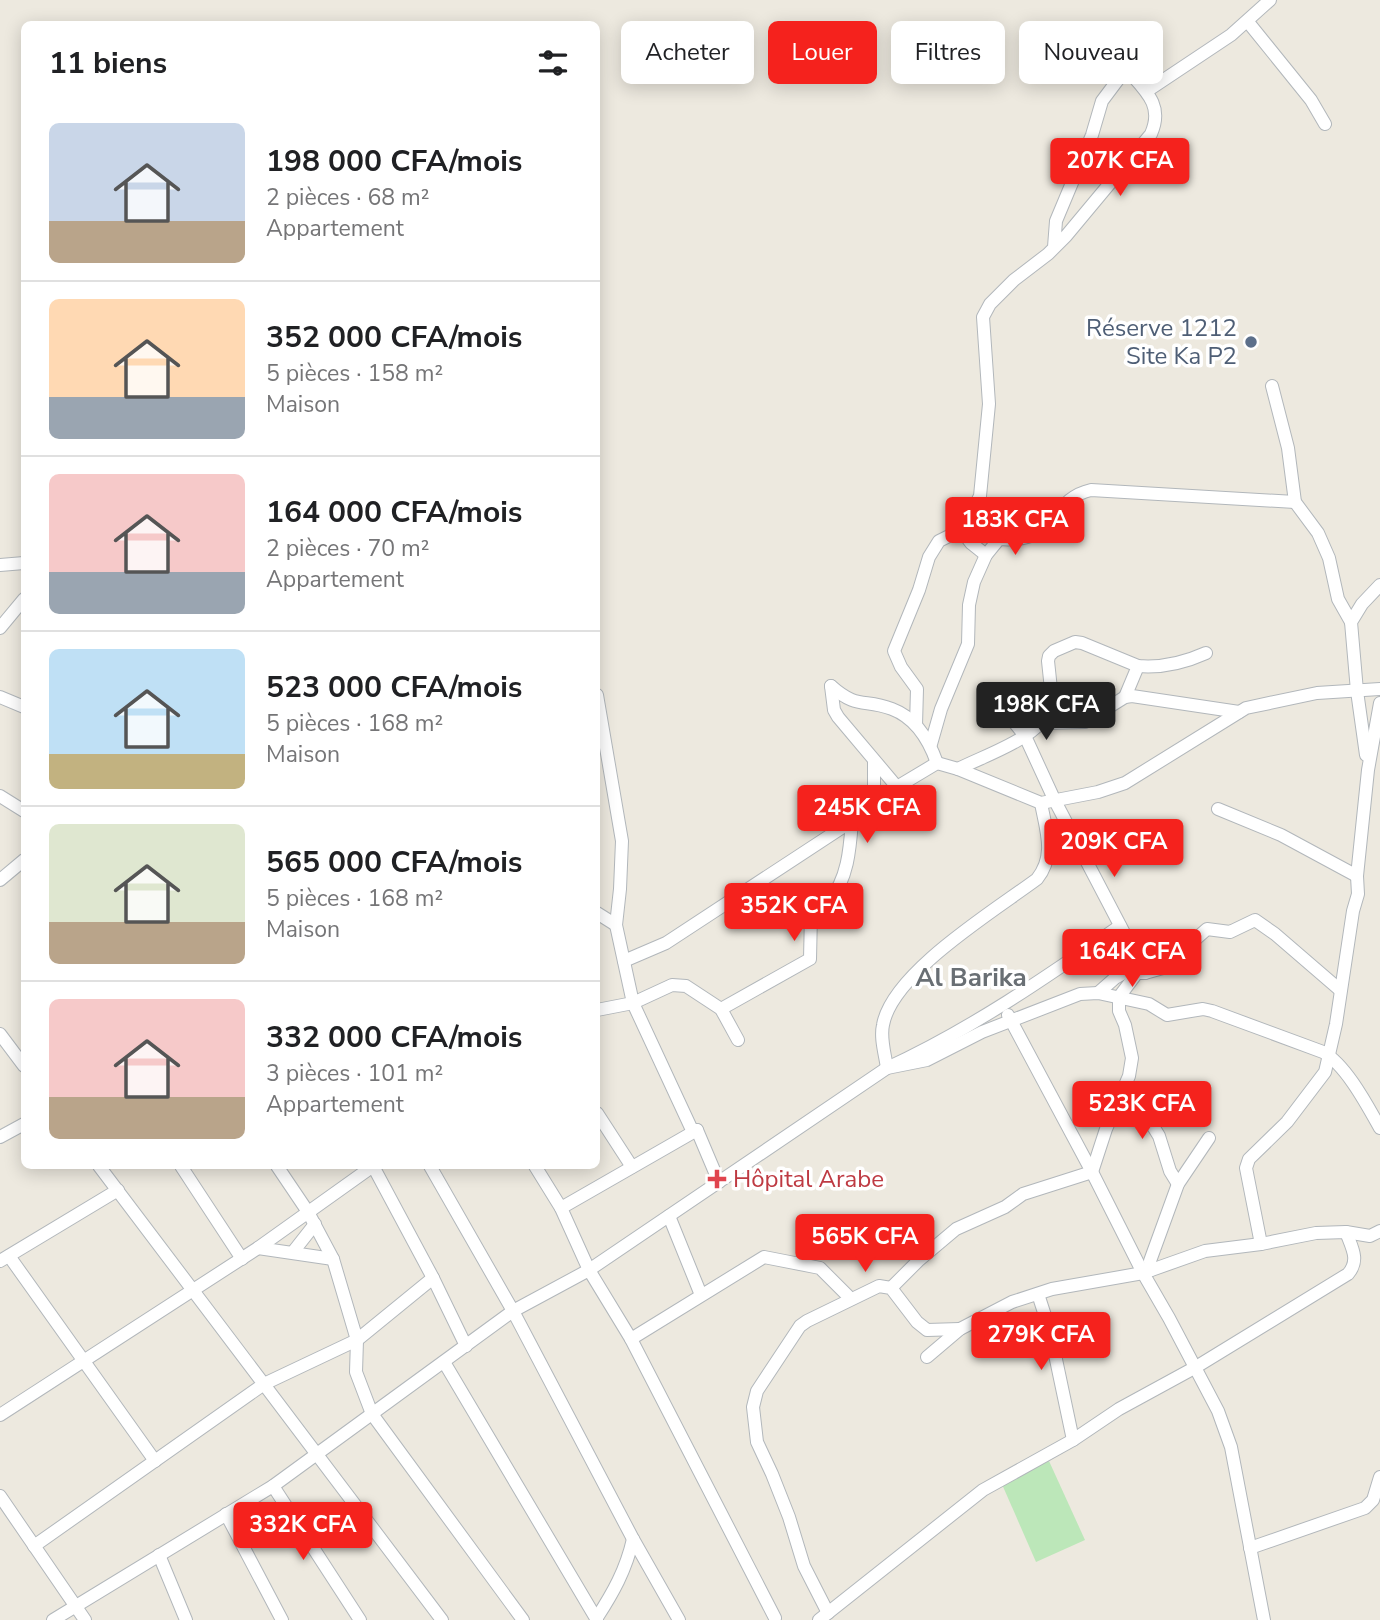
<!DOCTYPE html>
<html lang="fr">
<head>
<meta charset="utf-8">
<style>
  body { margin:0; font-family:"Nunito Sans",sans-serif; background:#f6f6f6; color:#202124; height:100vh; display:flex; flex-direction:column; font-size:26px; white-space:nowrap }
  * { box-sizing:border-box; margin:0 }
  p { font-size:23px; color:#757577 }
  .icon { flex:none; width:38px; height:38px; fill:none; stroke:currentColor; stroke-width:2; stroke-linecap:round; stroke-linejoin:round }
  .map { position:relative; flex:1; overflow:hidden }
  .drawer { position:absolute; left:21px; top:21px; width:579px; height:1148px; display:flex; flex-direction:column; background:#fff; border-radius:10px; box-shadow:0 4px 18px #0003 }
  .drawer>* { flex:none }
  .guide { position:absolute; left:621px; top:21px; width:653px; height:63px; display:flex; gap:14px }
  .price { position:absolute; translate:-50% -60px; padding:0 16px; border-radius:7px; background:#f5221d; color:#fff; font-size:23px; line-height:46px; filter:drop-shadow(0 2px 4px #0008) }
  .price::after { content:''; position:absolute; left:50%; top:42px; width:21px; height:16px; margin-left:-10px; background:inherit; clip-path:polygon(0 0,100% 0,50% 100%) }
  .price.current { background:#222; color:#fff }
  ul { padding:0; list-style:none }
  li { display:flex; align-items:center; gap:21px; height:175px; padding:0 28px }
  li+li { border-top:2px solid #e0e0e0 }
  li span { display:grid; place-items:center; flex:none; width:196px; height:140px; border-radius:10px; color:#555 }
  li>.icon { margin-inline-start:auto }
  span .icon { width:84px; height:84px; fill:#fffc; stroke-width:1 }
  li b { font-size:30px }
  h2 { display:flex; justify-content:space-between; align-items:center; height:84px; padding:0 28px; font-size:30px }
  .pill { padding:0 24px; border-radius:10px; background:#fff; box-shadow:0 4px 18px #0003; font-size:24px; line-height:63px }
  .pill.current { background:#f5221d; color:#fff }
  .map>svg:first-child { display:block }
  .green { fill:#bce7b9 }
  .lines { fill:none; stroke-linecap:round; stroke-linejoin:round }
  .minor-casing { stroke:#b2b7bb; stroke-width:14 }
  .minor { stroke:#fff; stroke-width:12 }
  .service-dot { fill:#5c6f8a; stroke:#fff; stroke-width:2.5 }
  .health-dot { fill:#e0444e; stroke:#fff; stroke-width:2.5 }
  .labels { text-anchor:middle; stroke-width:7; stroke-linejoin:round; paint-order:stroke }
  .service-label { font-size:24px; fill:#4e5e75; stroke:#fff; text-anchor:end }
  .health-label { font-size:24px; fill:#be3a42; stroke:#fff; text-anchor:start }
  .neighbourhood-label { font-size:26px; font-weight:bold; fill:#696f74; stroke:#fff }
</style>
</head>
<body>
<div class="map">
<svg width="1380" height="1620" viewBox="0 0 1380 1620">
  <rect width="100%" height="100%" fill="#ede9df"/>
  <polygon class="green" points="1049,1461 1085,1540 1036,1562 1001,1482"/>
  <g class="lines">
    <g class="minor-casing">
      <g id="minor">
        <polyline points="1248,22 1311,100 1325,124"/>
        <polyline points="1147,91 1231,35 1270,0"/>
        <polyline points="1272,386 1288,448 1295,502 1318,533 1329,558 1338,599 1351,622"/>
        <path d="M 986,555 L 971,543 L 961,530 L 967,522 L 980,496 L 989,404 L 983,317 L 990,304 L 1014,280 L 1048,254 L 1066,236 L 1151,134 C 1163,107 1148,93 1130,73 L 1123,73 L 1102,101 L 1092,135 L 1056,221 L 1054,247"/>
        <polyline points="0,565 24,563"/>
        <polyline points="0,628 24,599"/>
        <path d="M 831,686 C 858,710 864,698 892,709 C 916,718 929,740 937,763"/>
        <polyline points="831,686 834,710 838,717 897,787"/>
        <polyline points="597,695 622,841 620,889 616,925 633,1003 692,1130 697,1130 719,1182"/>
        <polyline points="0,697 24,707"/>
        <polyline points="1125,697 1138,666"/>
        <polyline points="1002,707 1025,736 1054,799 1145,973"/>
        <polyline points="1043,723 1085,722 1125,697 1132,696 1239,712"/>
        <polyline points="916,725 917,689 901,667 894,651 919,590 929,557 939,541 961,530"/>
        <path d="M 931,744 L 941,709 L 968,644 L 969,605 L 974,582 L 986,555 L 999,539 C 1062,544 1047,500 1091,490 L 1295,502"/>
        <polyline points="1366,755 1357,691 1351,622 1362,604 1380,585"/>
        <path d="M 958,769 C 990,753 1034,740 1053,708 L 1048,661 L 1049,656 L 1054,651 L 1075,642 L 1082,643 L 1138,666 C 1161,668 1186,662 1206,653"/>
        <polyline points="0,796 24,811"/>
        <path d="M 1041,803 C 1046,831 1056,855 1037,879 C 994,911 892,973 883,1025 C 880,1038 885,1054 887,1068 L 927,1060 L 982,1032 L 1080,994 L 1098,993 L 1149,1004 L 1167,1015 L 1203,1009 L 1212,1011 L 1323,1052 C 1346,1065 1367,1105 1380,1128"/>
        <polyline points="874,805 874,761"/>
        <polyline points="1218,809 1281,835 1357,876"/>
        <polyline points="0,880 24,860"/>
        <polyline points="597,913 616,925"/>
        <polyline points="624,961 666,943 852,821 897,787 937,763 958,769 1041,803 1098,792 1125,783 1246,708 1317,693 1380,689"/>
        <polyline points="1098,993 1115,978 1124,973 1145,973 1163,968 1207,929 1230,932 1255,920 1275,934 1340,990"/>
        <path d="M 721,1009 L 810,959 L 811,914 C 817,909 824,906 829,901 C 848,879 850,848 852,821"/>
        <polyline points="597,1010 633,1003 672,985 686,986 721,1009 738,1040"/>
        <polyline points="1008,1015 1092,1172 1143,1273 1169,1318 1218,1411 1231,1447 1264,1620"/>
        <polyline points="0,1034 24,1066"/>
        <polyline points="1127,1084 1159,1136 1170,1171 1178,1184"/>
        <polyline points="597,1113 632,1167"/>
        <polyline points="0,1137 24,1124"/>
        <polyline points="99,1166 442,1620"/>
        <polyline points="181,1166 242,1259"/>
        <polyline points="277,1166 308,1212 333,1259 357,1340 356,1372 372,1414 523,1620"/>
        <polyline points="373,1166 433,1278 466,1346"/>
        <polyline points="430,1166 513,1311 633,1539 679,1620"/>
        <polyline points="535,1166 561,1208 589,1270 631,1339 775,1618"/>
        <polyline points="561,1208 697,1130"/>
        <polyline points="669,1216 701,1295"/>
        <polyline points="1261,1244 1246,1168 1249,1159 1287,1122 1325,1072 1336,1024 1353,911 1358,894 1357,876 1368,770 1380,703"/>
        <polyline points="258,1248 333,1259"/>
        <polyline points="293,1252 315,1224"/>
        <polyline points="9,1256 155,1461"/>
        <polyline points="0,1261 118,1190"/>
        <polyline points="1151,1270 1150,1261 1178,1184 1209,1138"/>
        <polyline points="891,1288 918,1261 956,1229 1005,1207 1023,1194 1092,1172 1106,1129 1129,1076 1132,1058 1125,1025 1119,1011 1119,997 1137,973"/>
        <polyline points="1038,1294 1050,1331 1073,1440"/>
        <polyline points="631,1339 764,1257 820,1268 851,1299"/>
        <polyline points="927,1357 960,1329 1012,1302 1052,1289 1143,1273 1205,1251 1261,1244 1316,1233 1346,1232 1370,1236 1380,1231"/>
        <polyline points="444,1362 597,1620"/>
        <polyline points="0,1415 258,1248 373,1166"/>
        <polyline points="273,1486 360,1620"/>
        <polyline points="0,1496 85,1620"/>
        <polyline points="226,1514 282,1620"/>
        <polyline points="34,1546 264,1384 357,1340 433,1278"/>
        <polyline points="1250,1548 1365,1508 1373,1500 1380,1477"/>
        <polyline points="159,1555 186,1620"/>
        <polyline points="828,1613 804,1566 789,1517 772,1474 757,1442 753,1407 757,1391 800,1326 807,1321 879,1286 891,1288 917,1322 927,1330 960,1329"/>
        <path d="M 596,1619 C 613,1593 626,1570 633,1539"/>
        <path d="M 53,1620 L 273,1486 L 513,1311 L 589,1270 L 887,1068 C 970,1030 1045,978 1120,926"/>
        <path d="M 819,1620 L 983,1490 L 1073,1440 L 1119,1409 L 1196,1367 L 1348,1274 C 1360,1260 1352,1248 1346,1232"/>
      </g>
    </g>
    <use href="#minor" class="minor"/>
  </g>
  <circle class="service-dot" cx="1251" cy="342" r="7"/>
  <path class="health-dot" d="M713.5 1168.5h7v7h7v7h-7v7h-7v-7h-7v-7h7z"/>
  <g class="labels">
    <g class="service-label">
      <text x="1237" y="336">Réserve 1212<tspan x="1237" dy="28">Site Ka P2</tspan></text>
    </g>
    <g class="health-label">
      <text x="733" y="1187">Hôpital Arabe</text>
    </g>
    <g class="neighbourhood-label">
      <text x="971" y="986">Al Barika</text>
    </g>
  </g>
</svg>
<b class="price" style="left:1120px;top:198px">207K CFA</b>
<b class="price" style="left:1015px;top:557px">183K CFA</b>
<b class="price current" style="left:1046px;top:742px">198K CFA</b>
<b class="price" style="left:867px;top:845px">245K CFA</b>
<b class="price" style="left:1114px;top:879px">209K CFA</b>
<b class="price" style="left:794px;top:943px">352K CFA</b>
<b class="price" style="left:1132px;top:989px">164K CFA</b>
<b class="price" style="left:1142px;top:1141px">523K CFA</b>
<b class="price" style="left:865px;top:1274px">565K CFA</b>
<b class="price" style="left:1041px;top:1372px">279K CFA</b>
<b class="price" style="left:303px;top:1562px">332K CFA</b>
<div class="guide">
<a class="pill">Acheter</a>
<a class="pill current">Louer</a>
<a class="pill">Filtres</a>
<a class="pill">Nouveau</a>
</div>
<section class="drawer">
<h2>11 biens<svg class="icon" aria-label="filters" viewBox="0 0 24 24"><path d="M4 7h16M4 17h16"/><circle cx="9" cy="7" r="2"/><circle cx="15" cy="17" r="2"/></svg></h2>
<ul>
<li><span style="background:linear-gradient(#c9d6e8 70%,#b9a48a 0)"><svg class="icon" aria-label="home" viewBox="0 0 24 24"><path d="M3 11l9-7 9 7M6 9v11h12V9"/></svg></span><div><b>198 000 CFA/mois</b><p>2 pièces · 68 m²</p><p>Appartement</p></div></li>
<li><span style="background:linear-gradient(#ffd9b3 70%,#9aa5b1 0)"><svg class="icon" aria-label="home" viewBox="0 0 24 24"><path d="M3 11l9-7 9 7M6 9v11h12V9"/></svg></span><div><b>352 000 CFA/mois</b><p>5 pièces · 158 m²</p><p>Maison</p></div></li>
<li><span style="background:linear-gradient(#f6c9c9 70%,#9aa5b1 0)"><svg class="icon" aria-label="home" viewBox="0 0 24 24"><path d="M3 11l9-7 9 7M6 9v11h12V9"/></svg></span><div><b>164 000 CFA/mois</b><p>2 pièces · 70 m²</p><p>Appartement</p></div></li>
<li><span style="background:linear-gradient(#bfe0f5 75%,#c2b280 0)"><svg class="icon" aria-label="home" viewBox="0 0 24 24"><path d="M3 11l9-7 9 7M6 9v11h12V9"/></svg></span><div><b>523 000 CFA/mois</b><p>5 pièces · 168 m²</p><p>Maison</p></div></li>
<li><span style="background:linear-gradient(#dfe7d0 70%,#b9a48a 0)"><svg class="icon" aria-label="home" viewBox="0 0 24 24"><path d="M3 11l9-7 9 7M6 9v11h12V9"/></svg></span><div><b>565 000 CFA/mois</b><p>5 pièces · 168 m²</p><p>Maison</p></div></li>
<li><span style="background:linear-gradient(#f6c9c9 70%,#b9a48a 0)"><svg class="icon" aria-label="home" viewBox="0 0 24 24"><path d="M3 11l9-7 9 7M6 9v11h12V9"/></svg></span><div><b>332 000 CFA/mois</b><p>3 pièces · 101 m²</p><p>Appartement</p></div></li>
</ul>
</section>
</div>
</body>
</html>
